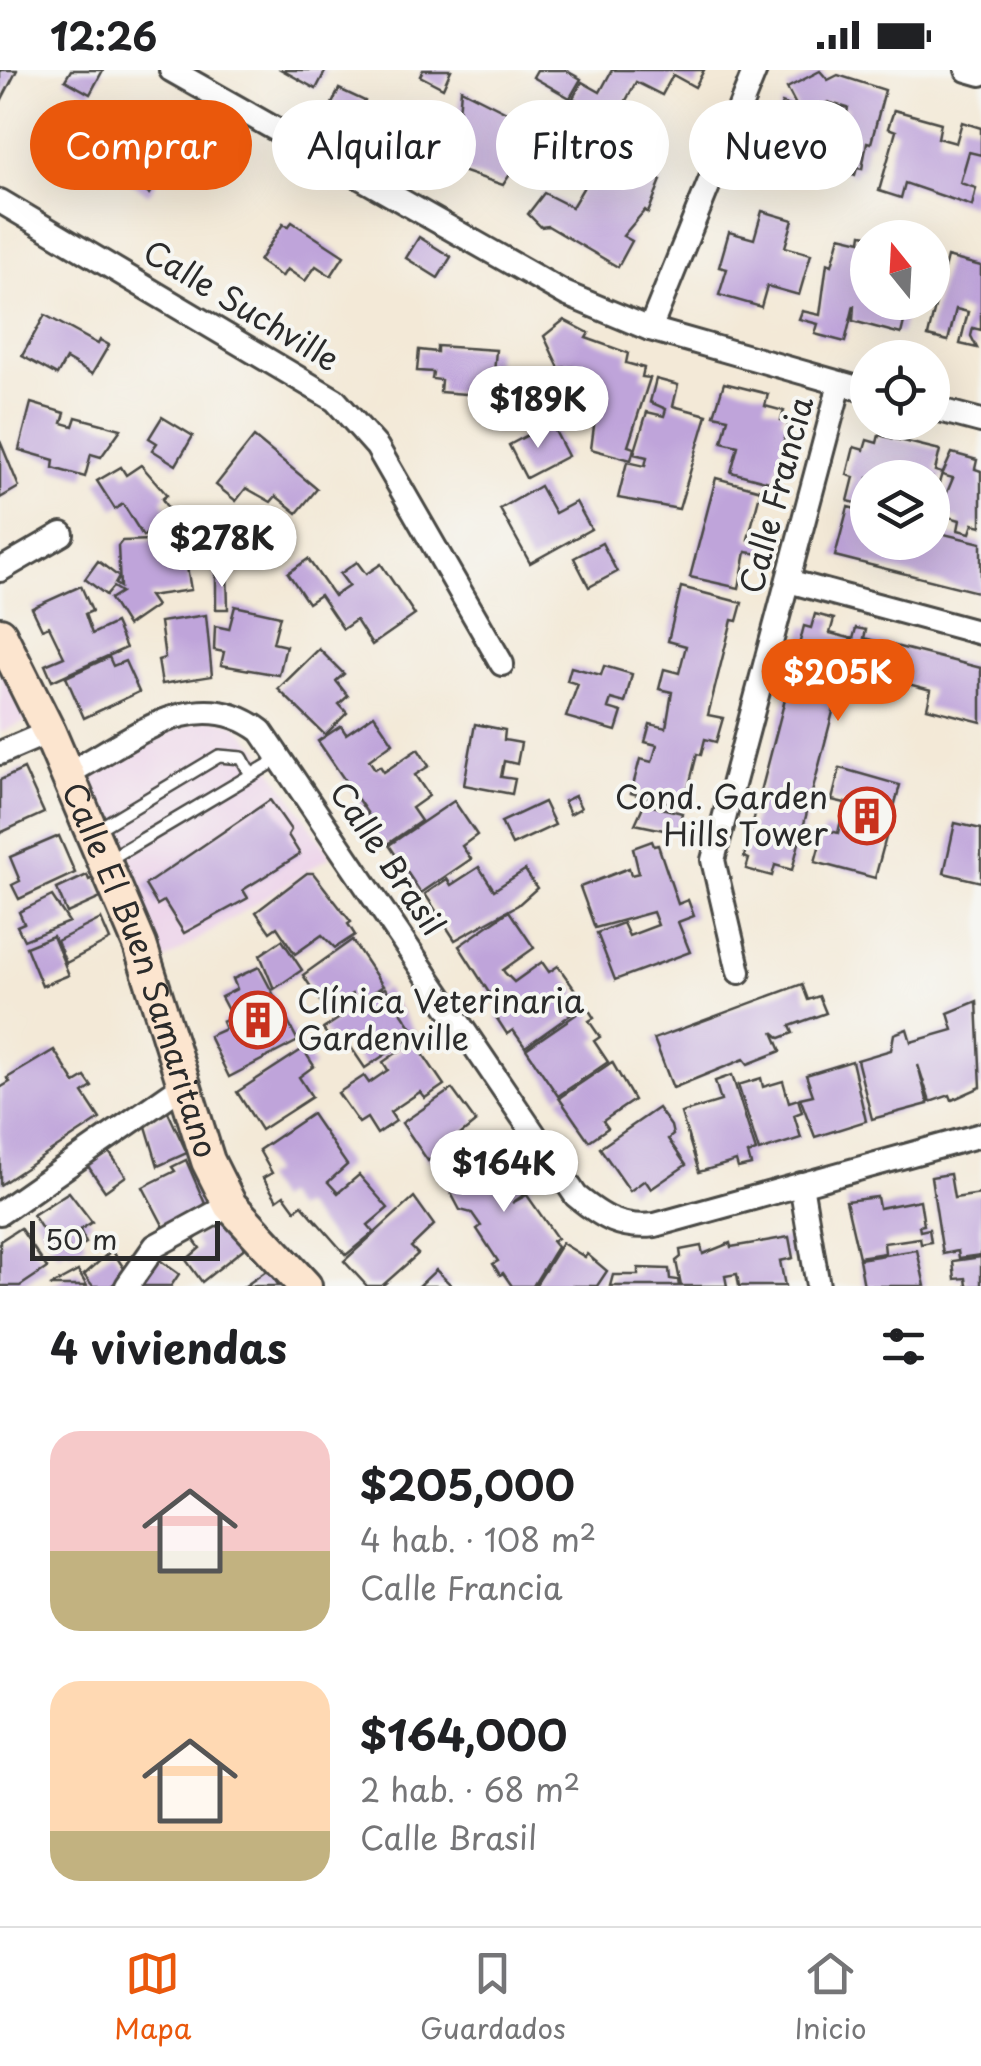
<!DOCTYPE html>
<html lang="es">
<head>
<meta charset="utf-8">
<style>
  body { margin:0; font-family:"Playpen Sans",sans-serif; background:#f6f6f6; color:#202124; height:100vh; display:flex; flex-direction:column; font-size:38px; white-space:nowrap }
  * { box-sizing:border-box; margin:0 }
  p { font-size:32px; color:#757577 }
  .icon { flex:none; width:55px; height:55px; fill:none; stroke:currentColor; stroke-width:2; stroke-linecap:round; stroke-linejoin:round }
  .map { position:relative; height:1216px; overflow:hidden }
  .side { display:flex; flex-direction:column; background:#fff; flex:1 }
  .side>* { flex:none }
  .top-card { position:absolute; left:30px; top:30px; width:922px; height:90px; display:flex; gap:20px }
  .needle { width:65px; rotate:342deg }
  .tools { position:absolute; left:850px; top:150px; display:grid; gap:20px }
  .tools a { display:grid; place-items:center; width:100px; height:100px; border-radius:50%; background:#fff; box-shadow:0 10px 40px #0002; font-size:50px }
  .scale { position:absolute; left:30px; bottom:25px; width:190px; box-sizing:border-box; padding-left:10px; border:5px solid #2b2b2b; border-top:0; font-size:28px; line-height:35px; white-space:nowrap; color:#2b2b2b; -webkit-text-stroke:8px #f6f6f2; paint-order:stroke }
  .price { position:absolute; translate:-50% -85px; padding:0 22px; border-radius:35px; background:#fff; color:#222; font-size:32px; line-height:65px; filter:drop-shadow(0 2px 5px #0008) }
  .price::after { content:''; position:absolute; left:50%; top:60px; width:30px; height:22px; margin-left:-15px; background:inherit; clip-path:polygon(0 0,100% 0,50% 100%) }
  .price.current { background:#ea580c; color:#fff }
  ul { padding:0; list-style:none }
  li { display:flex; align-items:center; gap:30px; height:250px; padding:0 50px }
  li span { display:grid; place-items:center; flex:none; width:280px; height:200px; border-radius:30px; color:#555 }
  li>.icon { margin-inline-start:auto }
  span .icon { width:120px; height:120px; fill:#fffc; stroke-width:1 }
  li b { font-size:42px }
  h2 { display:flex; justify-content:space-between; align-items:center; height:120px; padding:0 50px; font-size:42px }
  .tag { padding:0 35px; border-radius:45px; background:#fff; box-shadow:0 10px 40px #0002; font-size:35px; line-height:90px }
  .tag.current { background:#ea580c; color:#fff }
  .status { display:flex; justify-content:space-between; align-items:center; height:70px; padding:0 50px; background:#fff; direction:ltr }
  .status svg { height:28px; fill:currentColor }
  .tab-bar { display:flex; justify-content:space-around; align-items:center; height:140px; border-top:2px solid #e0e0e0; background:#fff; font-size:28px; color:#757577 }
  .tab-bar a { display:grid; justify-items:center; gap:5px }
  .tab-bar .current { color:#ea580c }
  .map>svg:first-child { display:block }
  .built { fill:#ecd1e9 }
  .building { fill:#bfa4da }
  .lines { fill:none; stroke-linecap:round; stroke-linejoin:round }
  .lane-casing { stroke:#494845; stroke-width:16 }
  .street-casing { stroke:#494845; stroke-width:28 }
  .secondary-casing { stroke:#494845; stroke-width:38 }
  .lane { stroke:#fff; stroke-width:11 }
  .street { stroke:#fff; stroke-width:22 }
  .secondary { stroke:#fce5cf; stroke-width:32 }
  .labels { text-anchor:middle; stroke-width:8; stroke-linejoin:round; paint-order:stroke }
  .street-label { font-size:32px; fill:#2b2b2b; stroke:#f6f6f2 }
  .poi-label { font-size:32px; fill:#2b2b2b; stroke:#f6f6f2; text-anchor:end }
</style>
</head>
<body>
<div class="status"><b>12:26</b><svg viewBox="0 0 49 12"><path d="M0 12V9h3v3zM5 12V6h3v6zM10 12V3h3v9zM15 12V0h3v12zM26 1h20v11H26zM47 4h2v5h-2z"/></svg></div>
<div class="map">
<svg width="981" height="1216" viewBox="0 0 981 1216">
  <rect width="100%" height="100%" fill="#f6f6f2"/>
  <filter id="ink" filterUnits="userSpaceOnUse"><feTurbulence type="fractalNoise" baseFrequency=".01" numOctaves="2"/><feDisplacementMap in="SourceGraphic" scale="20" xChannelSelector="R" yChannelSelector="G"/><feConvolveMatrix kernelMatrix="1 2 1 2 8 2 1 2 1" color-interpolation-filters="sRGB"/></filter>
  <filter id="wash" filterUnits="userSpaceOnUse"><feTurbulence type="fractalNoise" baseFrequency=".0048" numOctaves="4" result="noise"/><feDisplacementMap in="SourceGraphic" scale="40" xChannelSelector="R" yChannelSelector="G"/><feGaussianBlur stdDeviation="2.25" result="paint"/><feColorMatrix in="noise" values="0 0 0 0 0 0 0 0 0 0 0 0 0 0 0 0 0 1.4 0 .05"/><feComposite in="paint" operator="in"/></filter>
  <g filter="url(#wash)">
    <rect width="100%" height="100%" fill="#f3e9d7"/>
    <g class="built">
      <polygon points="0,589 27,651 0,662"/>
      <polygon points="209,648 235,654 255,674 331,786 164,891 80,709 168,662"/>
    </g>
    <g id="blocks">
      <g class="building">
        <polygon points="0,0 17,0 0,33"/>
        <polygon points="71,0 103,0 90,24 65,10"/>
        <polygon points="282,0 326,0 316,19"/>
        <polygon points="423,0 451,0 443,18 420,6"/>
        <polygon points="537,0 565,0 581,9 570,28 533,7"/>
        <polygon points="612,0 704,0 695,17 673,5 662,25 636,12 616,49 573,28 582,12 600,22"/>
        <polygon points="820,1 828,10 838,5 885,20 871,73 867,72 862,99 857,98 855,105 835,98 848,38 828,32 806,46 826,53 814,98 792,90 788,100 760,90 782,33 798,39 787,18"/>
        <polygon points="339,19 365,31 353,57 327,45"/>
        <polygon points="461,19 540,59 503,115 426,89 432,52 458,57"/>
        <polygon points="571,29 595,43 602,53 603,63 589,64 583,75 569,75 562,64 569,52 581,52 584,45 569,42 562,52 558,50"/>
        <polygon points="894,40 941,53 938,68 956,73 962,52 981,58 981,85 969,82 960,113 976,118 972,136 905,113 901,128 879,121 896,61 888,58"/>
        <polygon points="119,50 132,58 136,51 153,61 146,73 171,87 149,124 95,92"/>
        <polygon points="597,74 628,85 624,90 661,110 648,143 645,140 623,166 632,171 618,197 548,156 541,157 528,144 544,123 572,137 598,93 589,88"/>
        <polygon points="762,141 793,150 785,177 811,184 799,225 767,216 761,237 719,225 727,199 719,197 729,162 754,169"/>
        <polygon points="292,152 344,186 331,206 316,196 305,211 287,199 282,207 259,191 283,154 288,157"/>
        <polygon points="862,164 868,165 868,232 909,232 901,264 853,251 854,235 845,272 815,264 818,254 799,249 802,241 820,245 827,193 832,195 840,166 861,171"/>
        <polygon points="419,167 451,187 438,208 406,188"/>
        <polygon points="947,187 981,196 981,260 973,258 971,266 977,278 960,274 968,242 956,239 948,271 928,266"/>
        <polygon points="45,245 98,274 100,270 109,275 92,304 66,289 57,305 22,286"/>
        <polygon points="564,250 589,263 586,268 628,283 626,293 644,298 642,307 650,308 628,376 634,378 631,390 591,379 597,333 583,330 587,312 569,307 572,297 559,298 544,266"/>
        <polygon points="437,276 496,280 492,326 440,322 441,310 432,309 433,302 417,301 419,280 437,282"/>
        <polygon points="656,309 678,315 673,336 707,345 679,439 618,428 627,392 645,396 647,387 634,384 647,342 664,346 666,339 650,332"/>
        <polygon points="724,313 768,324 765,336 784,341 781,350 789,352 773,413 731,402 738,376 722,372 728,348 714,345"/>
        <polygon points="31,333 65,343 62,353 73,356 76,347 121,359 101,387 91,384 85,407 53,398 54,390 19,380"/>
        <polygon points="162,347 193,366 176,395 152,380 157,373 149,368"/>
        <polygon points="551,353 568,386 526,408 509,375"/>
        <polygon points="879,365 940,380 935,401 942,403 937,420 932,419 932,408 868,408 868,436 848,431 854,407 847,405 854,377 864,380 867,370 877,373"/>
        <polygon points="254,367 317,419 297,443 276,426 271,432 246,418 236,431 216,415"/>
        <polygon points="0,371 19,417 0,428"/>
        <polygon points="952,383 977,390 975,399 981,401 981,456 973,454 970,463 958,460 960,450 938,444 953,408 942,405"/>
        <polygon points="141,395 167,425 162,429 173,447 143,466 123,434 115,439 97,411 121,397 126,405"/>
        <polygon points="716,408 761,420 748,469 763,473 765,480 760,484 746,482 739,518 690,507"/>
        <polygon points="540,416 555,443 576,432 591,459 530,493 500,439"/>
        <polygon points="848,437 868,442 868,472 932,472 932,461 981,473 981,523 835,486"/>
        <polygon points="182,469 191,520 149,526 156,536 127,556 110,529 121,522 113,517 106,525 85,509 98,491 119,507 115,514 120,517 118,476 122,471"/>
        <polygon points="602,473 617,502 589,517 574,488"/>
        <polygon points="308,489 334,526 349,516 340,504 357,492 366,504 381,494 415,545 372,575 356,550 343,559 320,525 308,533 288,503"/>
        <polygon points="216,501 227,501 228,539 216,539"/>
        <polygon points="81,516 92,541 85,544 92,564 115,553 126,578 52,611 45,595 64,587 49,556 42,559 32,538"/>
        <polygon points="681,517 742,533 737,551 732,550 708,645 723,648 716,672 705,669 701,685 697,684 688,720 693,721 688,738 631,723 640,689 652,692 657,675 645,672 650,654 666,658 672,622 659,619 664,599 679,603 686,576 668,571"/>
        <polygon points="235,536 280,546 273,573 286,576 279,605 221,595 224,582 214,580 215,556 229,559"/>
        <polygon points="815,544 834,549 830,563 853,569 856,558 866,560 864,568 981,598 981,652 927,638 931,620 893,610 889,627 847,617 856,591 847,588 845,597 831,593 842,607 792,800 775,795 772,806 746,799 749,789 744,787 804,556 811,558"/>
        <polygon points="206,545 212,606 162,614 158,590 165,588 160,552"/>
        <polygon points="319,579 344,604 336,611 348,626 339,634 347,643 325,665 278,619"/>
        <polygon points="109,587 113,596 125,591 139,622 84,648 66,607"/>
        <polygon points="604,596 632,604 625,633 611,629 608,638 622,642 616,661 566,647 578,614 567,611 571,597 601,605"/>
        <polygon points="374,645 393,673 369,690 375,699 380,696 384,702 418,679 429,696 415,705 429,726 412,738 421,751 383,777 363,747 368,744 318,671 341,656 346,664"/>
        <polygon points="475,654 505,660 504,670 521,673 517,694 504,691 501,707 515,709 512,724 464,715"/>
        <polygon points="840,698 900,715 875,808 815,792 824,759 838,763 845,733 832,730"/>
        <polygon points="24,699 44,743 0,763 0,710"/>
        <polygon points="575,726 581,738 570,744 564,731"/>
        <polygon points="270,730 291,760 288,765 300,784 243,820 248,828 184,863 164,831 157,835 145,815"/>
        <polygon points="454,731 477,765 462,776 471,789 421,823 389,775"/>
        <polygon points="544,732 555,755 512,775 501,752"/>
        <polygon points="644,734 682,743 678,763 635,754"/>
        <polygon points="955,753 981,759 981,812 944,803"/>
        <polygon points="59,766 75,803 19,829 12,815 20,811 10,787"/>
        <polygon points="652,771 654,776 658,775 678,834 688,830 694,846 678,852 690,882 615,910 597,863 623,853 629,866 658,855 653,842 595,858 580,817 629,798 631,805 639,803 633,778"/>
        <polygon points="479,797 494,820 525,800 537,818 518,835 455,870 425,824 447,809 451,815"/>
        <polygon points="307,803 313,803 351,852 348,854 355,865 335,878 322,865 295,884 277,857 270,862 256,842"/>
        <polygon points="87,805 89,810 94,808 103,827 67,843 57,819"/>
        <polygon points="52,826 69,852 24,870 17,856 24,853 19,842"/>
        <polygon points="509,841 534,878 503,900 505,903 514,912 542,892 549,902 558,896 578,924 569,930 576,941 525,977 513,960 507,964 496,947 502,943 459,876"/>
        <polygon points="101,849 110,870 66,893 57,871"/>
        <polygon points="53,866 69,905 42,916 26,877"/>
        <polygon points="282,870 302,900 274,919 260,885"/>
        <polygon points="352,870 383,916 358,933 352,924 326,940 303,905"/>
        <polygon points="259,897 298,971 229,1007 209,966 225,959 222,952 232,948 221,927 237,919 233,909"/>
        <polygon points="802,914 808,930 819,926 826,943 790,956 793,963 780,968 773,962 781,981 748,994 744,989 673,1018 654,969"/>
        <polygon points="385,918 416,964 365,998 346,970 336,977 323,959"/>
        <polygon points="977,931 981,1017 952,1030 950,1025 930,1032 918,995 928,1034 872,1049 857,990 891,980 894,964 907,959 911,972 953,960 948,943"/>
        <polygon points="587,937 594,948 589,951 600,967 594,971 608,992 558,1026 526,979"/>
        <polygon points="414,971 444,1015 425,1028 420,1022 390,1042 396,1051 377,1064 367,1048 359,1053 338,1023 364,1006 369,1013 388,1000 383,992"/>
        <polygon points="303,979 314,996 299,1007 312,1027 261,1060 237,1022"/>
        <polygon points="54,980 75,1013 85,1007 92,1017 83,1023 100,1049 0,1115 0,1018 10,1012 7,1008"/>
        <polygon points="852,991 866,1051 815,1067 800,1028 813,1025 806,1005"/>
        <polygon points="612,992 634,1030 603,1051 608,1058 589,1071 559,1028"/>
        <polygon points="732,1005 756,1081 748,1084 751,1095 738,1098 736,1091 699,1102 681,1043 721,1031 715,1011"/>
        <polygon points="761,1008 763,1017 783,1011 789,1032 798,1029 802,1042 794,1045 801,1068 759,1081 738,1015"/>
        <polygon points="452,1019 476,1052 428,1091 402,1053"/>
        <polygon points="658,1038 671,1056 673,1065 668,1069 686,1095 651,1119 645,1110 630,1121 600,1078"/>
        <polygon points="168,1042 187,1083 158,1096 145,1053"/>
        <polygon points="312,1044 347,1095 328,1112 338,1123 359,1105 388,1138 368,1155 374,1162 346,1185 302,1135 295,1140 284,1125 277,1130 263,1108 272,1103 259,1080"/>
        <polygon points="494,1074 503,1080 519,1110 523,1106 532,1119 512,1133 527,1125 557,1168 552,1171 557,1177 533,1216 512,1216 503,1203 500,1205 493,1194 498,1191 477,1159 481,1156 472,1143 460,1140 443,1108"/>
        <polygon points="109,1082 126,1106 105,1121 88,1096"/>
        <polygon points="186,1090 206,1136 164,1157 143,1117 175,1101 172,1097"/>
        <polygon points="950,1104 954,1128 981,1124 981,1185 959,1188 958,1181 943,1184 931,1107"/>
        <polygon points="69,1122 92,1152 80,1160 86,1173 71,1182 68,1177 58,1184 33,1145"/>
        <polygon points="414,1127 434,1155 411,1177 418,1184 382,1216 367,1216 344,1191"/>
        <polygon points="877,1127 879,1138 920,1130 924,1155 919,1156 920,1161 929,1159 931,1172 921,1174 920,1168 884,1173 885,1183 859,1187 846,1131"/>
        <polygon points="220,1146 247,1176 202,1212 186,1190 200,1178 194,1170"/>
        <polygon points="20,1158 47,1198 20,1216 0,1216 0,1171"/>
        <polygon points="789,1167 793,1188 780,1191 785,1216 739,1216 737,1204 725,1206 727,1216 681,1216 676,1191 681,1187 680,1180 701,1176 703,1184 730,1173 731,1177"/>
        <polygon points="562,1173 585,1187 587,1184 607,1201 597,1216 535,1216"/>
        <polygon points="112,1180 127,1203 111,1216 93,1216 84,1205"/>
        <polygon points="917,1180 925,1216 864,1216 859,1189"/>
        <polygon points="154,1186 179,1204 171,1216 135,1216"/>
        <polygon points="981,1187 981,1216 967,1216 966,1208 955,1209 953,1191"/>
        <polygon points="638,1198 669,1199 670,1209 678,1210 679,1216 610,1216 613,1205 638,1205"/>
        <polygon points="268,1200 279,1216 245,1216"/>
        <polygon points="436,1200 452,1216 419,1216"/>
        <polygon points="78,1201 87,1216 50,1216"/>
      </g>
    </g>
  </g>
  <g filter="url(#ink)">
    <use href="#blocks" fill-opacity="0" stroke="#494845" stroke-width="2.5"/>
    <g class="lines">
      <g class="lane-casing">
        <g id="lane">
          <polyline points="96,760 219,686 242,688 251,705"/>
          <polyline points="108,790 280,688"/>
        </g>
      </g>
      <g class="street-casing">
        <g id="street">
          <polyline points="171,0 566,224 650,259 868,321"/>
          <polyline points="967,0 981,4"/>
          <polyline points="0,131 335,330 377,377 502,594"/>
          <polyline points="650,259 755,0"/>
          <polyline points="932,338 981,351"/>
          <polyline points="0,500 62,464"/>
          <polyline points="788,511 981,563"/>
          <polyline points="0,683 49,662"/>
          <path d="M 67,704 C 131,671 194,611 261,661 L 576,1126 C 603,1148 621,1159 655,1155 L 981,1065"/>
          <polyline points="739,902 713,790 840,314"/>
          <polyline points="801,1114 818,1216"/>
          <polyline points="0,1143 182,1016"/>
          <polyline points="127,1216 155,1176 230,1135"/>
        </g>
      </g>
      <g class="secondary-casing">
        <g id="secondary">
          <path id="s1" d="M 0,564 L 49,662 L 140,875 L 208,1091 L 230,1135 L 305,1216"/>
        </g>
      </g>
      <use href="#lane" class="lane"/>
      <use href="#street" class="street"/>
      <use href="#secondary" class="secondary"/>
    </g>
  </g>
  <defs>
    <g id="building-ring" transform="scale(2.875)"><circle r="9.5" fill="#f6f6f2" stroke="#c8321e" stroke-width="1.5"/><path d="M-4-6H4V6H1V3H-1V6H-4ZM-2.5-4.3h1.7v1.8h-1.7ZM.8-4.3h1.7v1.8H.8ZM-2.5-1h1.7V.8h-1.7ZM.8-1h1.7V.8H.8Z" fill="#c8321e"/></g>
  </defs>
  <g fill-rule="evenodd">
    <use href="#building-ring" x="867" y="746"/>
    <use href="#building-ring" x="258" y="950"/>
  </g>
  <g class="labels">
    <g class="street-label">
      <text transform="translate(241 236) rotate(31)" y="11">Calle Suchville</text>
      <text transform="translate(777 425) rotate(-75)" y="11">Calle Francia</text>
      <text transform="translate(387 789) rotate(56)" y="11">Calle Brasil</text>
      <text dy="11" stroke="none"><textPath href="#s1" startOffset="365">Calle El Buen Samaritano</textPath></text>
    </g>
    <g class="poi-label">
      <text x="828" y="739">Cond. Garden<tspan x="828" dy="37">Hills Tower</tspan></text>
      <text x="297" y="943" text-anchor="start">Clínica Veterinaria<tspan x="297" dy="37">Gardenville</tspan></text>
    </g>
  </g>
</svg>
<div class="tools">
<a><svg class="needle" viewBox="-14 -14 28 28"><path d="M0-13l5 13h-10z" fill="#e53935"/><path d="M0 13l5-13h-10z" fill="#757577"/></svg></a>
<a><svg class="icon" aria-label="locate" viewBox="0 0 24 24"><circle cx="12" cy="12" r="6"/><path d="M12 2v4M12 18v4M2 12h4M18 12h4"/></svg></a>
<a><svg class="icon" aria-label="layers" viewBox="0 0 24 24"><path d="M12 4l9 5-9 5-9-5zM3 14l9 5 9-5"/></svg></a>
</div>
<div class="scale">50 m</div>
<b class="price" style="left:538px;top:381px">$189K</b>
<b class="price" style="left:222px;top:520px">$278K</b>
<b class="price current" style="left:838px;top:654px">$205K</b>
<b class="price" style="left:504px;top:1145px">$164K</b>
<div class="top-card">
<a class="tag current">Comprar</a>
<a class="tag">Alquilar</a>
<a class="tag">Filtros</a>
<a class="tag">Nuevo</a>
</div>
</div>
<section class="side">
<h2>4 viviendas<svg class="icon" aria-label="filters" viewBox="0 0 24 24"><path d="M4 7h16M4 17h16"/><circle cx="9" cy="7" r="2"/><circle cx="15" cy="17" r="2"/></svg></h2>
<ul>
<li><span style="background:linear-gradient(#f6c9c9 60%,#c2b280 0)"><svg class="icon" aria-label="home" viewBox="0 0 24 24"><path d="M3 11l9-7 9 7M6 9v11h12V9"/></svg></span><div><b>$205,000</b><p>4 hab. · 108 m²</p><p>Calle Francia</p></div></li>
<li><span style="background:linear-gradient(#ffd9b3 75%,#c2b280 0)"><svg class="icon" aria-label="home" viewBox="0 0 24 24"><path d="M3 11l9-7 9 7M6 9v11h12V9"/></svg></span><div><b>$164,000</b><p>2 hab. · 68 m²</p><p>Calle Brasil</p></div></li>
</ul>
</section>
<nav class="tab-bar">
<a class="current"><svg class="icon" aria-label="map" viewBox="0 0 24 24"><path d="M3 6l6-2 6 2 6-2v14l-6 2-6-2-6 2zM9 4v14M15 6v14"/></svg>Mapa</a>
<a><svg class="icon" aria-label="saved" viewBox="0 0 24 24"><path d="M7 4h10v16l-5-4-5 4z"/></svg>Guardados</a>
<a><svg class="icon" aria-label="home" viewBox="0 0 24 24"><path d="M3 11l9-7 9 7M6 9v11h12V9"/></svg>Inicio</a>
</nav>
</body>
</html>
